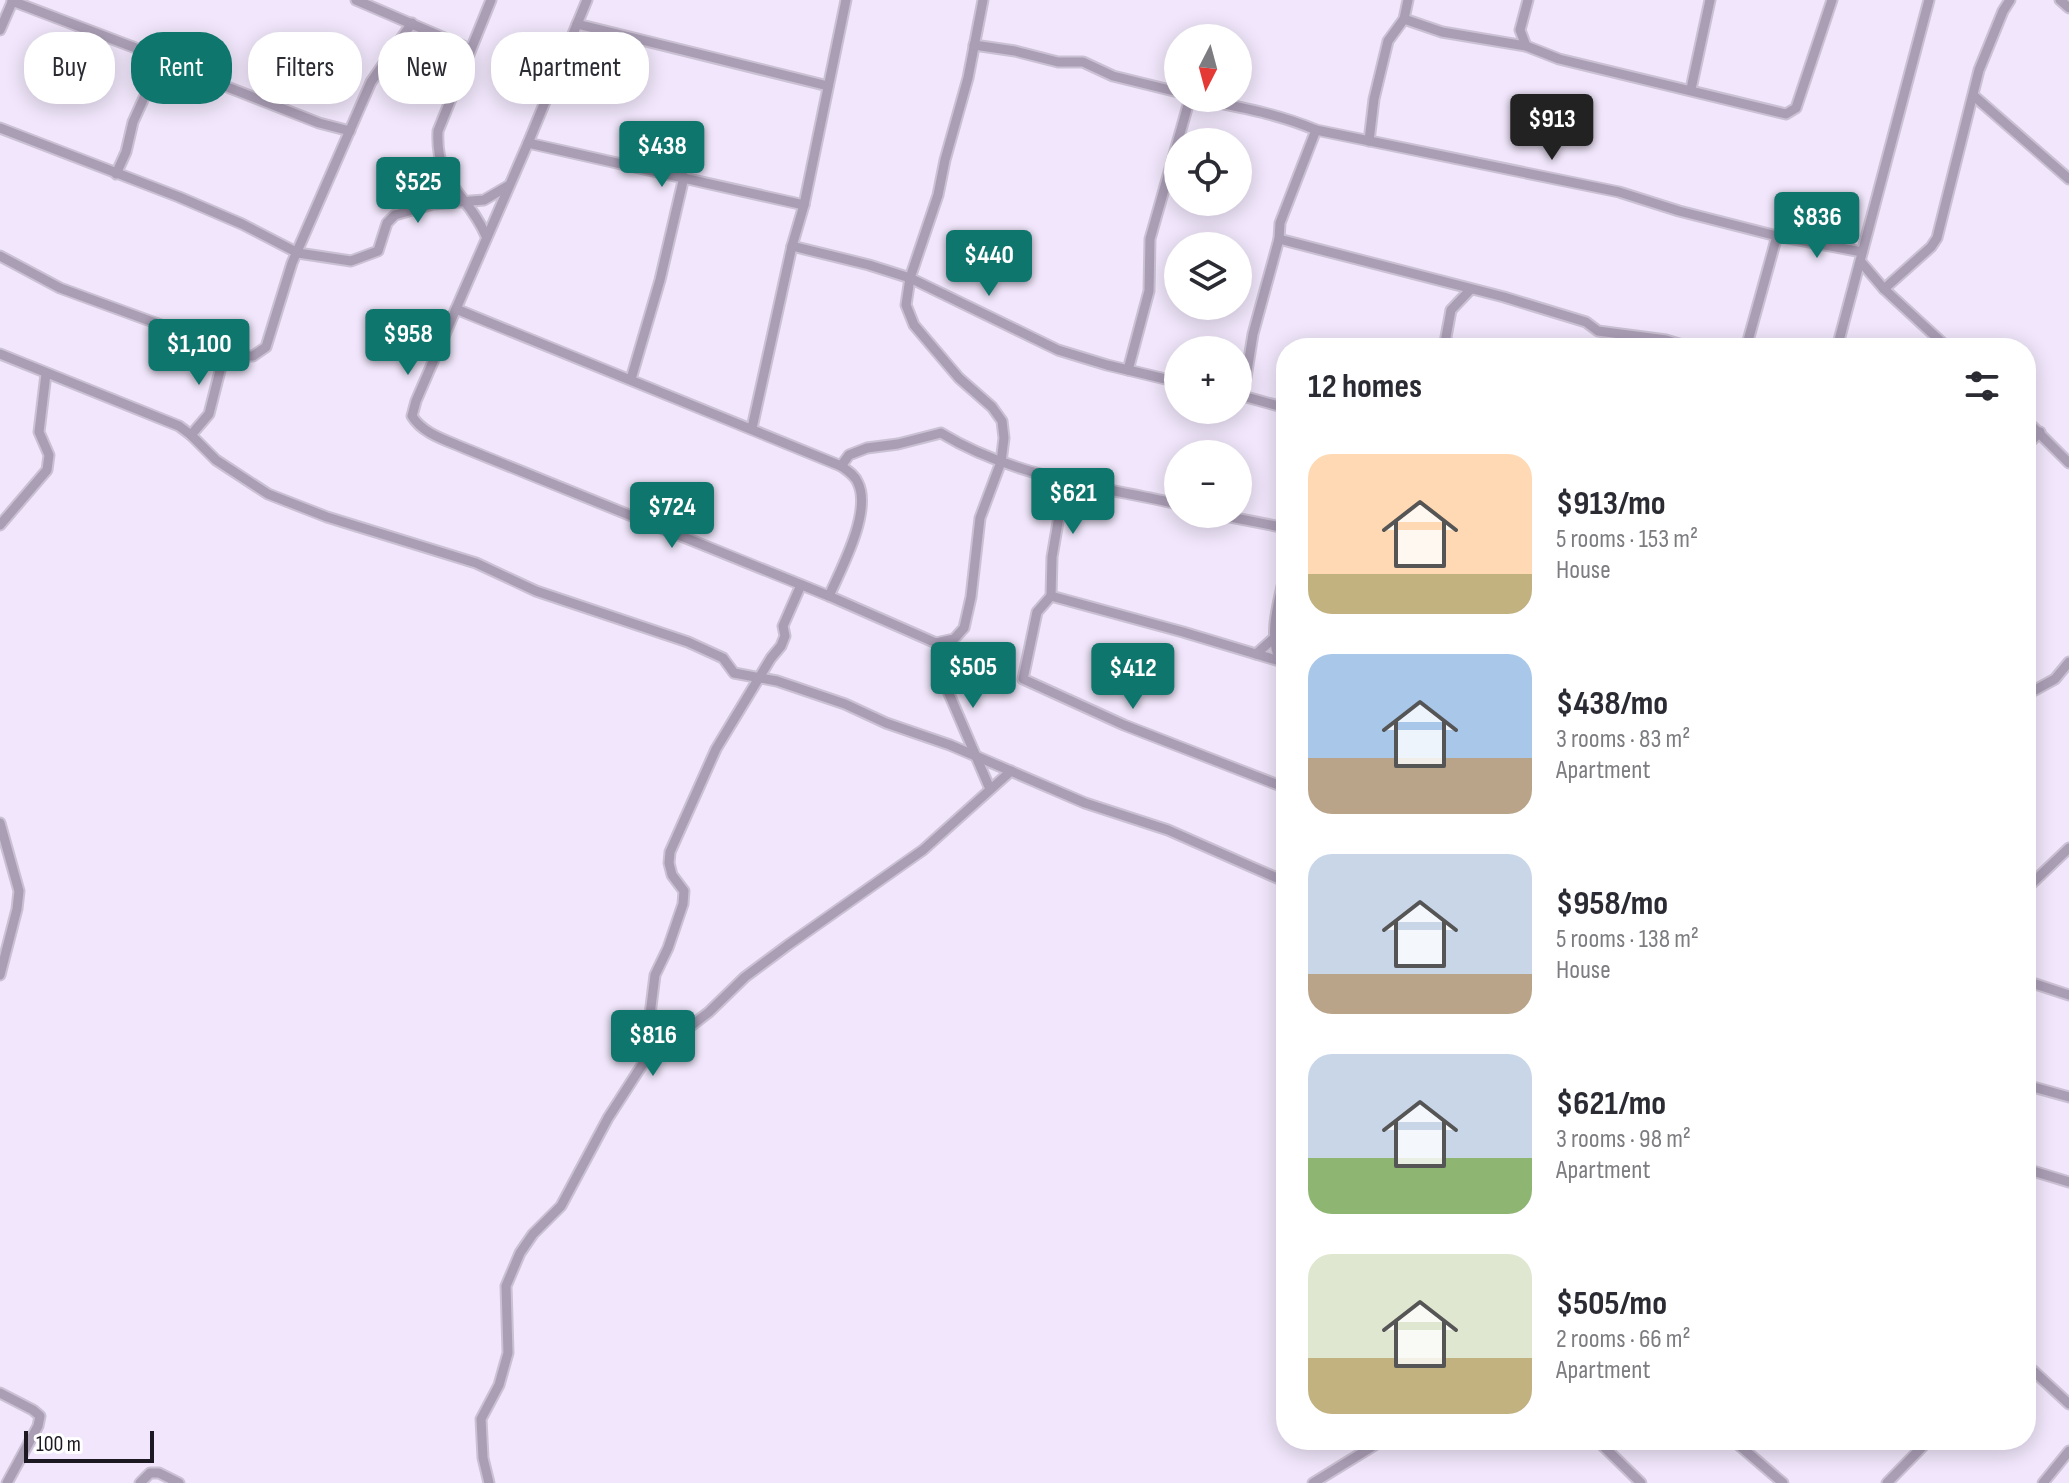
<!DOCTYPE html>
<html lang="en">
<head>
<meta charset="utf-8">
<style>
  body { margin:0; font-family:"Sofia Sans Condensed",sans-serif; background:#f2f2f3; color:#2b2b33; height:100vh; display:flex; flex-direction:column; font-size:30px; white-space:nowrap }
  * { box-sizing:border-box; margin:0 }
  p { font-size:26px; color:#7c7c81 }
  .icon { flex:none; width:44px; height:44px; fill:none; stroke:currentColor; stroke-width:2; stroke-linecap:round; stroke-linejoin:round }
  .map { position:relative; flex:1; overflow:hidden }
  .drawer { position:absolute; left:1276px; top:338px; width:760px; height:1112px; display:flex; flex-direction:column; background:#fff; border-radius:32px; box-shadow:0 4px 20px #0003 }
  .drawer>* { flex:none }
  .top-card { position:absolute; left:24px; top:32px; width:760px; height:72px; display:flex; gap:16px }
  .needle { width:52px; rotate:186deg }
  .controls { position:absolute; left:1164px; top:24px; display:grid; gap:16px }
  .controls a { display:grid; place-items:center; width:88px; height:88px; border-radius:50%; background:#fff; box-shadow:0 4px 20px #0003; font-size:40px }
  .scale { position:absolute; left:24px; bottom:20px; width:130px; box-sizing:border-box; padding-left:8px; border:4px solid #1d1922; border-top:0; font-size:22px; line-height:28px; white-space:nowrap; color:#1d1922; -webkit-text-stroke:6px #fff; paint-order:stroke }
  .price { position:absolute; translate:-50% -68px; padding:0 18px; border-radius:8px; background:#0f766e; color:#fff; font-size:26px; line-height:52px; filter:drop-shadow(0 2px 4px #0008) }
  .price::after { content:''; position:absolute; left:50%; top:48px; width:24px; height:18px; margin-left:-12px; background:inherit; clip-path:polygon(0 0,100% 0,50% 100%) }
  .price.selected { background:#222; color:#fff }
  ul { padding:0; list-style:none }
  li { display:flex; align-items:center; gap:24px; height:200px; padding:0 32px }
  li span { display:grid; place-items:center; flex:none; width:224px; height:160px; border-radius:24px; color:#555 }
  li>.icon { margin-inline-start:auto }
  span .icon { width:96px; height:96px; fill:#fffc; stroke-width:1 }
  li b { font-size:34px }
  h2 { display:flex; justify-content:space-between; align-items:center; height:96px; padding:0 32px; font-size:34px }
  .chip { padding:0 28px; border-radius:32px; background:#fff; box-shadow:0 4px 20px #0003; font-size:28px; line-height:72px }
  .chip.selected { background:#0f766e; color:#fff }
  .map>svg:first-child { display:block }
  .lines { fill:none; stroke-linecap:round; stroke-linejoin:round }
  .street-casing { stroke:#cbc1d4; stroke-width:13 }
  .street { stroke:#aa9eb5; stroke-width:9 }
</style>
</head>
<body>
<div class="map">
<svg width="2069" height="1483" viewBox="0 0 2069 1483">
  <rect width="100%" height="100%" fill="#f1e6fb"/>
  <g class="lines">
    <g class="street-casing">
      <g id="street">
        <polyline points="356,0 470,49"/>
        <path d="M 587,0 L 528,143 L 416,401 L 412,416 C 423,434 446,440 464,448 L 829,596 L 936,643 L 954,639 L 964,628 L 971,597 L 980,518 L 1001,462 L 1004,438 L 1002,421 L 992,407 L 959,378 L 914,325 L 906,305 L 910,278 L 938,195 L 945,160 L 968,78 L 983,0"/>
        <polyline points="2060,0 2069,8"/>
        <polyline points="12,1 162,58 212,81 319,123 350,131"/>
        <polyline points="1404,19 1442,32 1526,46 1559,59 1786,114 1796,108 1832,0"/>
        <polyline points="577,24 828,86"/>
        <polyline points="0,30 13,0"/>
        <polyline points="974,45 1015,51 1058,62 1083,62 1113,76 1178,92"/>
        <polyline points="1526,46 1520,30 1528,0"/>
        <polyline points="1691,89 1710,0"/>
        <polyline points="1974,96 2069,179"/>
        <path d="M 1195,98 C 1237,107 1276,113 1316,130 L 1619,192 L 1679,211 L 1777,236 L 1862,252"/>
        <polyline points="0,128 179,197 242,224 298,253 351,261 378,251 387,223 395,215 433,204 484,200 508,186"/>
        <polyline points="1369,141 1374,99 1388,41 1404,19 1408,0"/>
        <polyline points="528,143 804,205"/>
        <polyline points="116,174 126,152 133,122 162,58"/>
        <path d="M 486,236 C 468,193 435,185 438,131 L 491,0"/>
        <polyline points="1279,239 1504,297 1586,322 1598,331 1666,340 1692,348"/>
        <polyline points="792,246 869,265 910,278 1058,350 1107,365 1178,382"/>
        <polyline points="0,256 60,288 183,333 236,356 253,356 266,347 292,263 371,82 412,23"/>
        <polyline points="1861,262 1884,289 1948,348"/>
        <polyline points="1884,289 1931,247 1937,238 1979,70 2003,11 2010,0"/>
        <path d="M 456,309 L 841,466 C 848,471 855,475 858,483 C 872,512 841,569 829,596"/>
        <polyline points="1444,348 1451,310 1470,290"/>
        <polyline points="1746,348 1777,236"/>
        <polyline points="1837,348 1929,0"/>
        <polyline points="0,354 179,426 191,435 216,460 268,494 327,517 476,563 536,591 688,642 723,658 734,673 777,681 845,704 886,723 950,745 1085,803 1168,830 1286,882"/>
        <polyline points="1128,370 1149,291 1150,239 1190,98"/>
        <polyline points="631,379 660,280 684,177"/>
        <polyline points="1239,395 1286,408"/>
        <polyline points="1243,396 1253,334 1279,239 1280,223 1316,130"/>
        <polyline points="2026,420 2069,463"/>
        <polyline points="752,428 792,246 804,205 846,0"/>
        <polyline points="191,435 209,414 225,351"/>
        <polyline points="2026,446 2040,432"/>
        <path d="M 841,466 L 849,455 L 867,448 L 898,444 L 941,433 C 1013,477 1097,486 1178,504"/>
        <polyline points="1062,482 1062,499 1052,557 1051,596 1183,632 1256,654"/>
        <polyline points="1215,514 1286,528"/>
        <polyline points="0,525 47,470 49,455 39,432 46,374"/>
        <polyline points="1051,596 1037,612 1023,679 1124,725 1286,788"/>
        <polyline points="1274,638 1256,654 1283,662"/>
        <polyline points="936,643 947,660 943,677 947,689 990,789"/>
        <path d="M 1281,662 C 1266,635 1281,596 1286,568"/>
        <polyline points="2026,695 2055,679 2069,662"/>
        <polyline points="0,823 19,891 17,909 0,975"/>
        <polyline points="2026,889 2069,848"/>
        <polyline points="2026,981 2069,995"/>
        <polyline points="644,1062 655,975 668,948 683,904 684,891 672,875 669,863 670,852 716,749 771,658 781,646 785,636 783,626 801,585"/>
        <polyline points="2026,1085 2069,1097"/>
        <polyline points="2026,1169 2069,1182"/>
        <polyline points="2026,1364 2069,1404"/>
        <polyline points="0,1393 33,1410 40,1416 38,1426 7,1483"/>
        <polyline points="1597,1440 1641,1483"/>
        <polyline points="1733,1440 1783,1483"/>
        <polyline points="140,1483 150,1473 159,1473 179,1483"/>
        <polyline points="489,1483 483,1458 481,1419 499,1385 508,1353 506,1286 520,1253 533,1234 561,1206 608,1118 644,1062 709,1012 745,977 788,945 923,850 1011,771"/>
        <polyline points="1313,1483 1383,1440"/>
        <polyline points="1887,1483 1929,1440"/>
        <polyline points="2043,1483 2069,1451"/>
      </g>
    </g>
    <use href="#street" class="street"/>
  </g>
</svg>
<div class="controls">
<a><svg class="needle" viewBox="-14 -14 28 28"><path d="M0-13l5 13h-10z" fill="#e53935"/><path d="M0 13l5-13h-10z" fill="#7c7c81"/></svg></a>
<a><svg class="icon" aria-label="locate" viewBox="0 0 24 24"><circle cx="12" cy="12" r="6"/><path d="M12 2v4M12 18v4M2 12h4M18 12h4"/></svg></a>
<a><svg class="icon" aria-label="layers" viewBox="0 0 24 24"><path d="M12 4l9 5-9 5-9-5zM3 14l9 5 9-5"/></svg></a>
<a>+</a>
<a>−</a>
</div>
<div class="scale">100 m</div>
<b class="price selected" style="left:1552px;top:162px">$913</b>
<b class="price" style="left:662px;top:189px">$438</b>
<b class="price" style="left:418px;top:225px">$525</b>
<b class="price" style="left:1817px;top:260px">$836</b>
<b class="price" style="left:989px;top:298px">$440</b>
<b class="price" style="left:408px;top:377px">$958</b>
<b class="price" style="left:199px;top:387px">$1,100</b>
<b class="price" style="left:1073px;top:536px">$621</b>
<b class="price" style="left:672px;top:550px">$724</b>
<b class="price" style="left:973px;top:710px">$505</b>
<b class="price" style="left:1133px;top:711px">$412</b>
<b class="price" style="left:653px;top:1078px">$816</b>
<div class="top-card">
<a class="chip">Buy</a>
<a class="chip selected">Rent</a>
<a class="chip">Filters</a>
<a class="chip">New</a>
<a class="chip">Apartment</a>
</div>
<section class="drawer">
<h2>12 homes<svg class="icon" aria-label="filters" viewBox="0 0 24 24"><path d="M4 7h16M4 17h16"/><circle cx="9" cy="7" r="2"/><circle cx="15" cy="17" r="2"/></svg></h2>
<ul>
<li><span style="background:linear-gradient(#ffd9b3 75%,#c2b280 0)"><svg class="icon" aria-label="home" viewBox="0 0 24 24"><path d="M3 11l9-7 9 7M6 9v11h12V9"/></svg></span><div><b>$913/mo</b><p>5 rooms · 153 m²</p><p>House</p></div></li>
<li><span style="background:linear-gradient(#a9c7e8 65%,#b9a48a 0)"><svg class="icon" aria-label="home" viewBox="0 0 24 24"><path d="M3 11l9-7 9 7M6 9v11h12V9"/></svg></span><div><b>$438/mo</b><p>3 rooms · 83 m²</p><p>Apartment</p></div></li>
<li><span style="background:linear-gradient(#c9d6e8 75%,#b9a48a 0)"><svg class="icon" aria-label="home" viewBox="0 0 24 24"><path d="M3 11l9-7 9 7M6 9v11h12V9"/></svg></span><div><b>$958/mo</b><p>5 rooms · 138 m²</p><p>House</p></div></li>
<li><span style="background:linear-gradient(#c9d6e8 65%,#8fb573 0)"><svg class="icon" aria-label="home" viewBox="0 0 24 24"><path d="M3 11l9-7 9 7M6 9v11h12V9"/></svg></span><div><b>$621/mo</b><p>3 rooms · 98 m²</p><p>Apartment</p></div></li>
<li><span style="background:linear-gradient(#dfe7d0 65%,#c2b280 0)"><svg class="icon" aria-label="home" viewBox="0 0 24 24"><path d="M3 11l9-7 9 7M6 9v11h12V9"/></svg></span><div><b>$505/mo</b><p>2 rooms · 66 m²</p><p>Apartment</p></div></li>
</ul>
</section>
</div>
</body>
</html>
